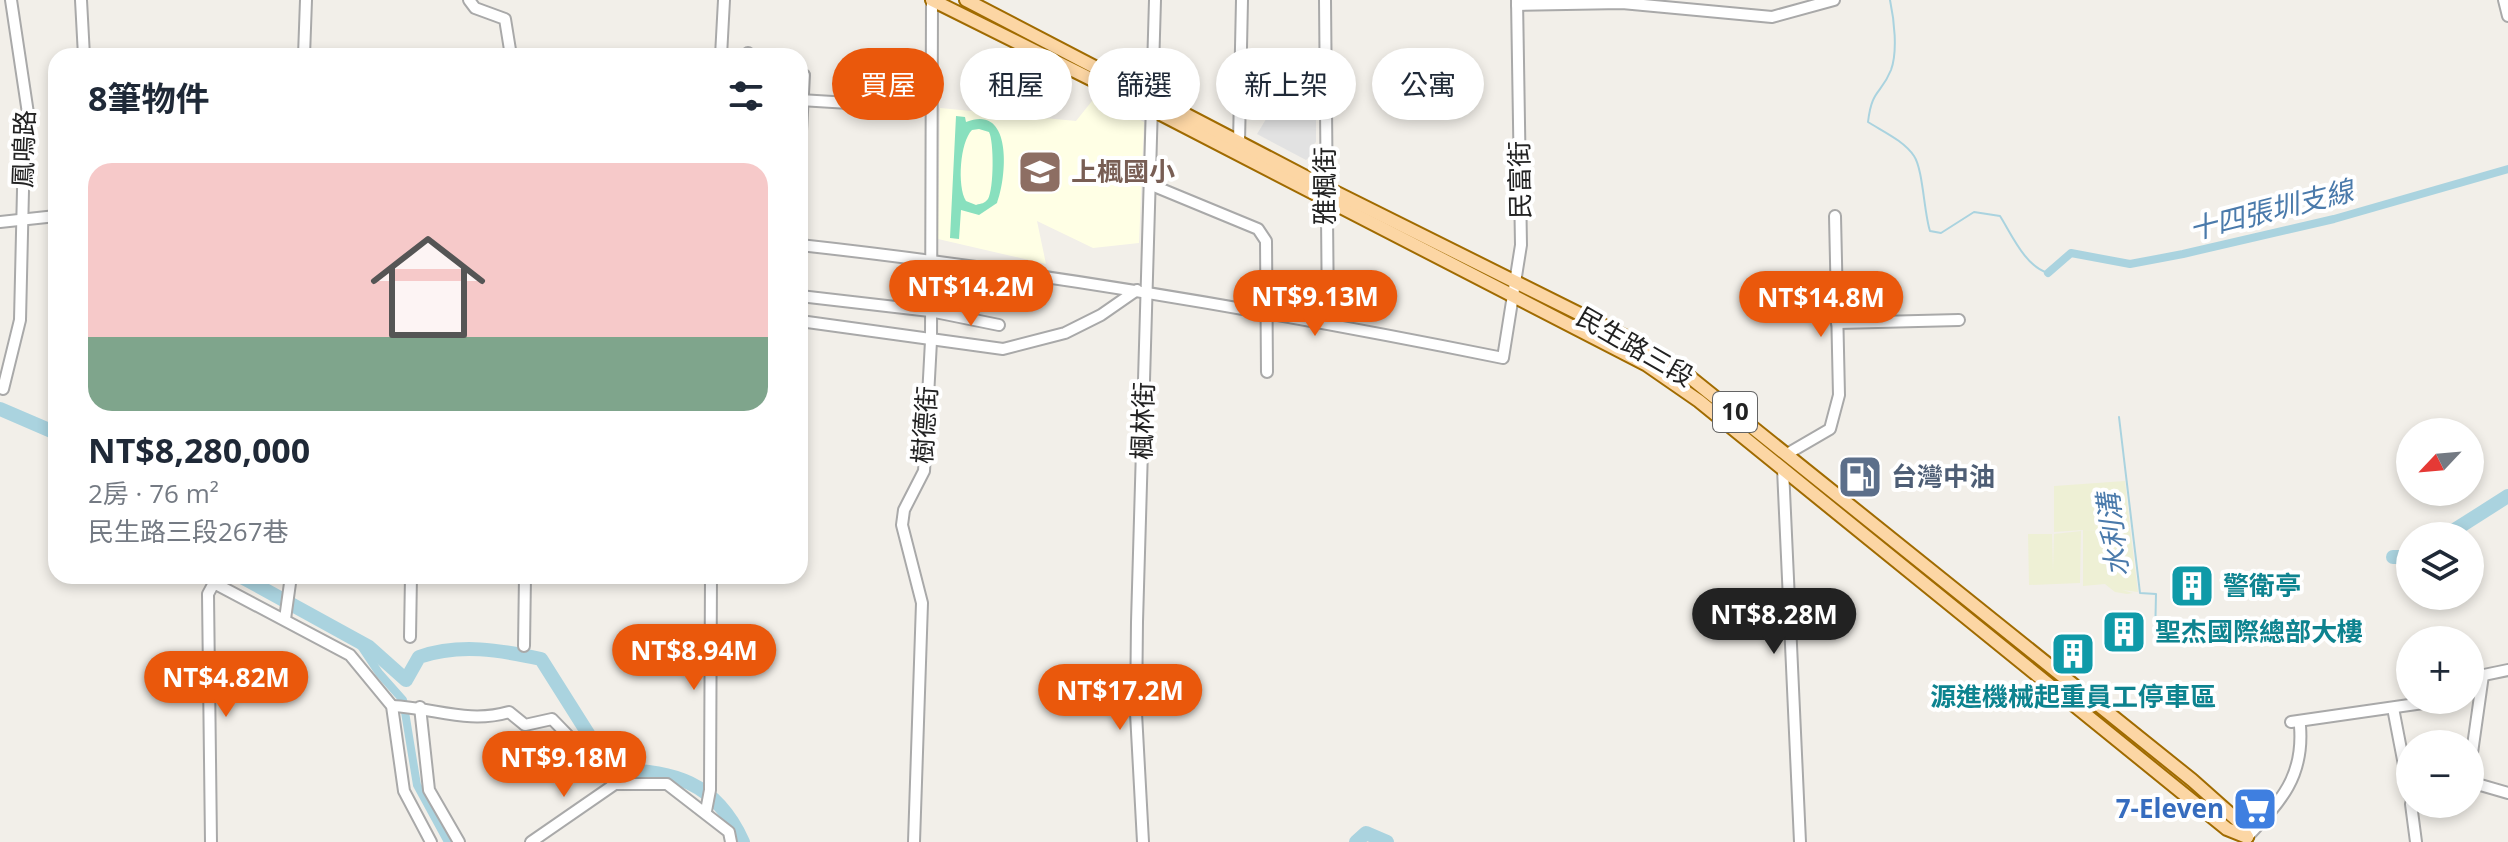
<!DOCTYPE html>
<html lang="zh-TW">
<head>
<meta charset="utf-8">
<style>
  body { margin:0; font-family:"Open Sans","Noto Sans TC",sans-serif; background:#f6f6f7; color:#1f2937; height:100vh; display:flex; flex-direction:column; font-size:30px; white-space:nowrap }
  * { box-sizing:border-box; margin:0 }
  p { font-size:26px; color:#747a83 }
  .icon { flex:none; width:44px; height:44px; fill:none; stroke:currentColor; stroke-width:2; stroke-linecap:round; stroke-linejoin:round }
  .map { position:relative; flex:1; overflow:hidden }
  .drawer { position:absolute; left:48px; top:48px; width:760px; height:536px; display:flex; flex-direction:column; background:#fff; border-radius:24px; box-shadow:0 4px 12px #0003 }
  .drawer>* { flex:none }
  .top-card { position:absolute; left:832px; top:48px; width:760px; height:72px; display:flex; gap:16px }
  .needle { width:52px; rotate:244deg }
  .tools { position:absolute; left:2396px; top:418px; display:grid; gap:16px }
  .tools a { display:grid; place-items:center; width:88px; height:88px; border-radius:50%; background:#fff; box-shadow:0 4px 12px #0003; font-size:40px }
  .price { position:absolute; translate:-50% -68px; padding:0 18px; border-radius:28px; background:#ea580c; color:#fff; font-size:26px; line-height:52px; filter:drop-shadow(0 2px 4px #0008) }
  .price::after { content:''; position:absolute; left:50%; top:48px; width:24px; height:18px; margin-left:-12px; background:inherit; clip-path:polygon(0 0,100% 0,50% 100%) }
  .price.active { background:#222; color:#fff }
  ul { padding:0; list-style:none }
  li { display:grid; align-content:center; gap:16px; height:424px; padding:0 40px }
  li span { display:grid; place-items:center; height:248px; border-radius:24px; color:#555 }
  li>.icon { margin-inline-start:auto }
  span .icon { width:144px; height:144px; fill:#fffc; stroke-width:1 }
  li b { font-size:34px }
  h2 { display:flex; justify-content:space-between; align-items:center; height:96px; padding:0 40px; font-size:34px }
  .tag { padding:0 28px; border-radius:36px; background:#fff; box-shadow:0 4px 12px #0003; font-size:28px; line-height:72px }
  .tag.active { background:#ea580c; color:#fff }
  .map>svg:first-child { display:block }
  .education { fill:#ffffe5 }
  .farmland { fill:#eef0d5 }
  .pitch { fill:#88e0be; fill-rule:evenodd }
  .parking { fill:#e2e2e2 }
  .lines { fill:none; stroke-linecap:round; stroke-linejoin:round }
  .stream { stroke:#aad3df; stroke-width:2 }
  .canal { stroke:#aad3df; stroke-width:8 }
  .river { stroke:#aad3df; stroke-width:14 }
  .minor-casing { stroke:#a9a9a9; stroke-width:14 }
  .major-casing { stroke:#a06b00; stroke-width:16 }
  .minor { stroke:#fff; stroke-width:10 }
  .major { stroke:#fcd6a4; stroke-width:12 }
  .labels { text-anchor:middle; stroke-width:8; stroke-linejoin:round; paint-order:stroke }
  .shield { fill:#fff; stroke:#646464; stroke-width:2 }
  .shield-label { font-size:24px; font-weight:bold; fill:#222 }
  .street-label { font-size:26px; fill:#222; stroke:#fff }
  .education-label { font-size:26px; font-weight:bold; fill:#785e54; stroke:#fff; text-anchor:start }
  .service-label { font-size:26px; font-weight:bold; fill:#4e5e75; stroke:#fff; text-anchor:start }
  .culture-label { font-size:26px; font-weight:bold; fill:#0d838f; stroke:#fff; text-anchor:start }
  .shop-label { font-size:26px; font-weight:bold; fill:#366cbe; stroke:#fff; text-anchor:end }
  .water-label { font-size:28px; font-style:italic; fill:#4a7aab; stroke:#fff }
</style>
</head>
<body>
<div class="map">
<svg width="2508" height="842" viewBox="0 0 2508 842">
  <rect width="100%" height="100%" fill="#f2efe9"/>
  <polygon class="education" points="1096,96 1144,122 1139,243 1093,248 1037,221 1046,264 938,239 940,108 1076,121"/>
  <g class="farmland">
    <polygon points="2125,481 2130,527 2083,531 2130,528 2138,592 2122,590 2133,593 2127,594 2115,592 2105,584 2083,586 2083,530 2054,532 2054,486"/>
    <polygon points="2081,531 2080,583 2029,585 2028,534 2052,534 2053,571 2054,534"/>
  </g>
  <path class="pitch" d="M 956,116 L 965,117 L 966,122 C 1013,103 1007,177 997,203 L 979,215 L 961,210 L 959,239 L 950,238 ZM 979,129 L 989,132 C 994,141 994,189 988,199 C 984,204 982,203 976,205 L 966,201 C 957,186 960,142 972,130 Z"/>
  <polygon class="parking" points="1283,91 1316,110 1316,142 1310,148 1313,154 1306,160 1257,134"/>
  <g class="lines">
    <g class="stream">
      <path d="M 1890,0 C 1894,19 1898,51 1891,70 C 1881,95 1872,88 1868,122 C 1884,132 1904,141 1914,156 C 1923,169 1924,213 1930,231 L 1941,233 L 1974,212 L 2000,216 C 2012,235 2025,266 2048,273"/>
      <polyline points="2119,417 2140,593 2156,594 2155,639 2199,639"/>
    </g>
    <g class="canal">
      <polyline points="2048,273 2071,253 2130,264 2183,254 2334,219 2508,169"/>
      <polyline points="361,646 379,673 403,700 417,785 448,842"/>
    </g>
    <g class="river">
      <polyline points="0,409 56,433"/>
      <polyline points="2445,536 2508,496"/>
      <polyline points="2393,557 2410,557"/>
      <path d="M 240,576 L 369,647 L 406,680 L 419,657 C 460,643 500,650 541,659 L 611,770 C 672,769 716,782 743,842"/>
      <polyline points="1356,842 1366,833 1387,842"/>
    </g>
    <g class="minor-casing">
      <g id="minor">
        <polyline points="81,0 84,56"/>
        <polyline points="469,0 475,8 505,19 511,56"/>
        <polyline points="1325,0 1328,323"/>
        <polyline points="2504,0 2508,16"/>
        <polyline points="1517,5 1622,3 1772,17 1834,0"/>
        <polyline points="304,56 306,0"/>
        <polyline points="721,56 724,0"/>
        <polyline points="748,56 748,53"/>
        <polyline points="800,100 931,108"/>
        <polyline points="1239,142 1242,0"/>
        <polyline points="800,149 804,75"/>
        <polyline points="1149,184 1258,229 1266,241 1267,372"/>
        <polyline points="0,222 56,216"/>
        <path d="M 800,245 C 1036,271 1270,311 1503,358 L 1521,245 L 1517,0"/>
        <polyline points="800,296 930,311 999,325"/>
        <polyline points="800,321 1003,349 1065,333 1101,315 1137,290"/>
        <polyline points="1837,323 1959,320"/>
        <polyline points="3,389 20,320 24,147 29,120 11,0"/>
        <polyline points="1787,454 1830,429 1839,395 1835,216"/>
        <polyline points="1783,469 1800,842"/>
        <polyline points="285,619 291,576"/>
        <polyline points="410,637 411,576"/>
        <polyline points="524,646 525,576"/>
        <polyline points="2470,682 2479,676 2508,670"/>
        <path d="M 392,706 C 435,708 468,724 509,712 L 525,725 L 552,719 L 615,784 L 667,784 L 729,832 L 731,842"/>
        <polyline points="420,707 429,790 459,842"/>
        <polyline points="2393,708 2410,796"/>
        <polyline points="2291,722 2444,700"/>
        <polyline points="2470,767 2483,675"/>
        <polyline points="2470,782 2508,793"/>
        <polyline points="2411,804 2416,842"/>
        <polyline points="706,811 710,790 711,576"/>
        <path d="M 2247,837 C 2281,801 2304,777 2300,726"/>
        <polyline points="211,842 208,594 214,583 350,655 392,706 404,791 431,842"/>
        <polyline points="531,842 615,784"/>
        <polyline points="914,842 922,603 902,525 904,510 924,471 931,341 932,0"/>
        <polyline points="1143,842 1136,713 1137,622 1155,0"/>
      </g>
    </g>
    <g class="major-casing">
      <g id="major">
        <polyline points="932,0 1151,109 1647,365 1699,401 2227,829 2247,837"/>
        <polyline points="966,0 1325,187 1636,342 1681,370 2192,780 2237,820 2247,837"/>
      </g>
    </g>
    <use href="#minor" class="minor"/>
    <use href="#major" class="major"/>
  </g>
  <defs>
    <g id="school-square" transform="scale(2.3)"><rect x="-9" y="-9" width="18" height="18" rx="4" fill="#8d6e63" stroke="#fff"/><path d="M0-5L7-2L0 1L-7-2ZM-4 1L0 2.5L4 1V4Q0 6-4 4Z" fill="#fff"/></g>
    <g id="fuel-square" transform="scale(2.3)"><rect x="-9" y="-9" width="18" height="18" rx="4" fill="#5c6f8a" stroke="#fff"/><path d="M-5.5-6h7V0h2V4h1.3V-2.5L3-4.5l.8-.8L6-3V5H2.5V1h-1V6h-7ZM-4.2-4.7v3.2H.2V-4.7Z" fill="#fff"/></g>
    <g id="building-square" transform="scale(2.3)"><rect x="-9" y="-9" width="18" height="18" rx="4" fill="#0f9aa8" stroke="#fff"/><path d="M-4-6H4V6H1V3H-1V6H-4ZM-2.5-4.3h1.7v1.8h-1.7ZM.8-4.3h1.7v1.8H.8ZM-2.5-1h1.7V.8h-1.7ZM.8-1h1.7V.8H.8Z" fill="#fff"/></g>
    <g id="supermarket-square" transform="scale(2.3)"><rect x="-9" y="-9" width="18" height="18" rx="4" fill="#3f7fe0" stroke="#fff"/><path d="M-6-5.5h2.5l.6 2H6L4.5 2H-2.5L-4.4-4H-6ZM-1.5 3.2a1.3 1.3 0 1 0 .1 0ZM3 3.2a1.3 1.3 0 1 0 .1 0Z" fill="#fff"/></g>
  </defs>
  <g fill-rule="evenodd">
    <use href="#school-square" x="1040" y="172"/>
    <use href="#fuel-square" x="1860" y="477"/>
    <use href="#building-square" x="2192" y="586"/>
    <use href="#building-square" x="2124" y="632"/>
    <use href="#building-square" x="2073" y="654"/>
    <use href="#supermarket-square" x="2255" y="809"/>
  </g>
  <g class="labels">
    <rect class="shield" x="1713" y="392" width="44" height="40" rx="6"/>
    <g class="shield-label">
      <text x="1735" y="420">10</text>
    </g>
    <g class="street-label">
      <text transform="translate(24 149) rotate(-88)" y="9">鳳鳴路</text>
      <text transform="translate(1520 180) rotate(-91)" y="9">民富街</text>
      <text transform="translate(1325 186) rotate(-90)" y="9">雅楓街</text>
      <text transform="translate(1635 347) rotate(30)" y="9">民生路三段</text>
      <text transform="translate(1143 421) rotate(-88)" y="9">楓林街</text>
      <text transform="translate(925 425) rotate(-86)" y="9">樹德街</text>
    </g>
    <g class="education-label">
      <text x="1071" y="181">上楓國小</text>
    </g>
    <g class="service-label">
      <text x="1891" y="486">台灣中油</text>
    </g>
    <g class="culture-label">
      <text x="2223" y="595">警衛亭</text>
      <text x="2155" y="641">聖杰國際總部大樓</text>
      <text x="2073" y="706" text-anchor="middle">源進機械起重員工停車區</text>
    </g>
    <g class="shop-label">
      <text x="2224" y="818">7-Eleven</text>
    </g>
    <g class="water-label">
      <text transform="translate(2271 210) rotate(-14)" y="10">十四張圳支線</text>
      <text transform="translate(2113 535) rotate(-97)" y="10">水利溝</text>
    </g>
  </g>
</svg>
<div class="tools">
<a><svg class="needle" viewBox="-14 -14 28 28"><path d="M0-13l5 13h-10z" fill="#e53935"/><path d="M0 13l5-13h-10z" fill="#747a83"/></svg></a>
<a><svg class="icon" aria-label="layers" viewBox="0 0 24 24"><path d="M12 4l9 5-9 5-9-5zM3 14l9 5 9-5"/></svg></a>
<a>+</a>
<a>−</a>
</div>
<b class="price" style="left:971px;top:328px">NT$14.2M</b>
<b class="price" style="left:1315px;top:338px">NT$9.13M</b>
<b class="price" style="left:1821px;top:339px">NT$14.8M</b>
<b class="price active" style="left:1774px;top:656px">NT$8.28M</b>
<b class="price" style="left:694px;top:692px">NT$8.94M</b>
<b class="price" style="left:226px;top:719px">NT$4.82M</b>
<b class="price" style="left:1120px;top:732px">NT$17.2M</b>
<b class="price" style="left:564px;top:799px">NT$9.18M</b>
<div class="top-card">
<a class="tag active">買屋</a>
<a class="tag">租屋</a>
<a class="tag">篩選</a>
<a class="tag">新上架</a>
<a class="tag">公寓</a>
</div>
<section class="drawer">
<h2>8筆物件<svg class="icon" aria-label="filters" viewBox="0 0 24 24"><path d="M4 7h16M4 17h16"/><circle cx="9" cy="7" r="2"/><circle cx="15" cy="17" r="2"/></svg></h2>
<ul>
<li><span style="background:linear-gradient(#f6c9c9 70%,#7fa58c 0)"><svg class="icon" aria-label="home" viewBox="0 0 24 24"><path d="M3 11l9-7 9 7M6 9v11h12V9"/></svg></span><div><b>NT$8,280,000</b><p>2房 · 76 m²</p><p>民生路三段267巷</p></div></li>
</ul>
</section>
</div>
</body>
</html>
